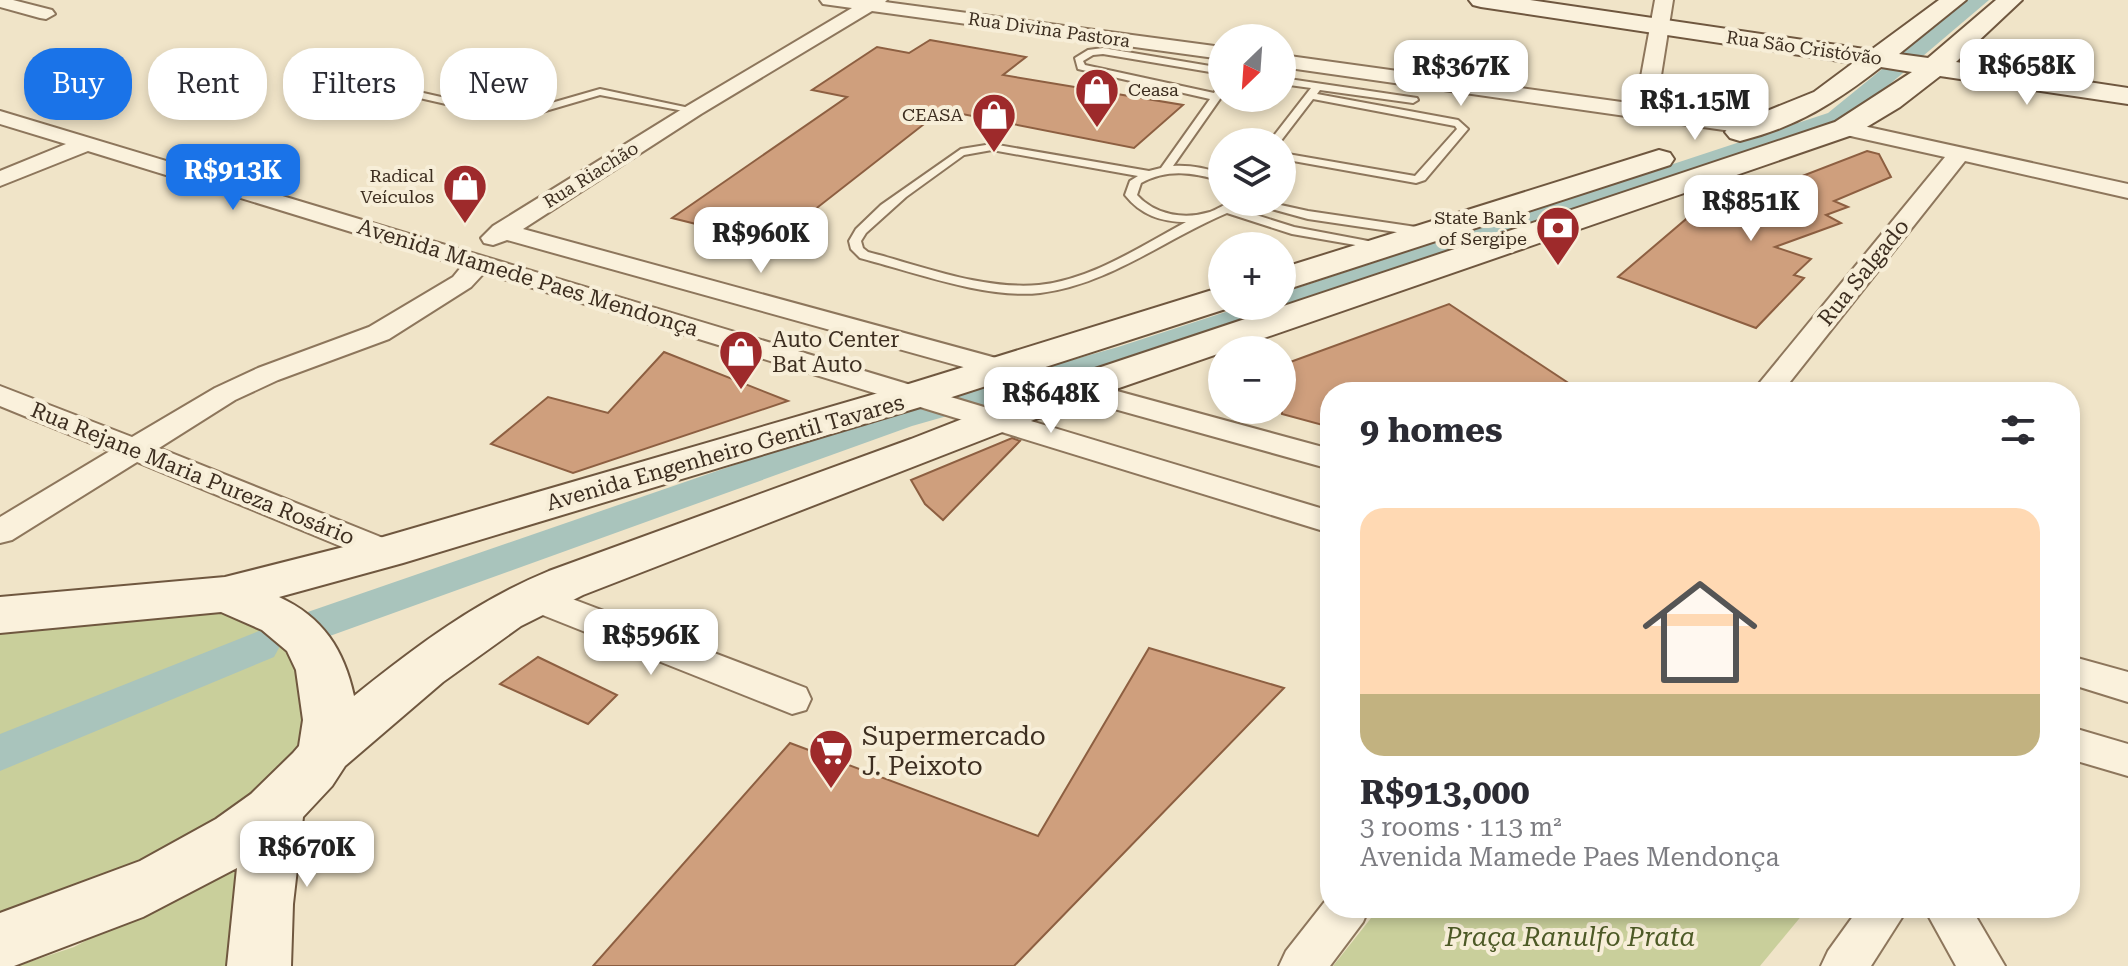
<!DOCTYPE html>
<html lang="en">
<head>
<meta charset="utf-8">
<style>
  body { margin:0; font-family:"Roboto Serif",serif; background:#f2f2f3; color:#2b2b33; height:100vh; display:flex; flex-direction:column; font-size:30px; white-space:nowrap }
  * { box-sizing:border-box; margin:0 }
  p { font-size:26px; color:#7c7c81 }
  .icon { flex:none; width:44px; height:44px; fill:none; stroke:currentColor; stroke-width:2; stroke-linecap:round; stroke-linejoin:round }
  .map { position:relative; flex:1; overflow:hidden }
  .details { position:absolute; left:1320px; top:382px; width:760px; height:536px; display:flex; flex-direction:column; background:#fff; border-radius:32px; box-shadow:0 4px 12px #0003 }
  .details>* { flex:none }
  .banner { position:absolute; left:24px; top:48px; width:760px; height:72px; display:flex; gap:16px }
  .needle { width:52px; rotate:205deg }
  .fabs { position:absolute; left:1208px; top:24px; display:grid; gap:16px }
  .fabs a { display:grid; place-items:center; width:88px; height:88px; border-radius:50%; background:#fff; box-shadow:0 4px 12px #0003; font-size:40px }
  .price { position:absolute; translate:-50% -68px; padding:0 18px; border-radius:16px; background:#fff; color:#222; font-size:26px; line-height:52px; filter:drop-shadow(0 2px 4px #0008) }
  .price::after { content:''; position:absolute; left:50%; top:48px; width:24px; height:18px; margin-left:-12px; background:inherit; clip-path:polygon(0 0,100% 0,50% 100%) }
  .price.current { background:#1a73e8; color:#fff }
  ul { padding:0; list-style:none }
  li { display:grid; align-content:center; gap:16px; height:424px; padding:0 40px }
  li span { display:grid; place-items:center; height:248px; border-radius:24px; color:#555 }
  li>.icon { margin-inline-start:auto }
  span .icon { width:144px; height:144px; fill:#fffc; stroke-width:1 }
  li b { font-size:34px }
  h2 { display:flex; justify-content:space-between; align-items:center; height:96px; padding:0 40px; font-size:34px }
  .tag { padding:0 28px; border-radius:32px; background:#fff; box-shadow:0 4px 12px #0003; font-size:28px; line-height:72px }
  .tag.current { background:#1a73e8; color:#fff }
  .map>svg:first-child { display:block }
  .green { fill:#c9cf9b }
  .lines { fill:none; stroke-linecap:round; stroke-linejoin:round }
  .canal { fill:#a9c4bc; fill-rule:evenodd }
  .building { fill:#cf9f7d; stroke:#8d5f41; stroke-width:2 }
  .service-casing { stroke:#8d765c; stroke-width:4 }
  .minor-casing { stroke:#8d765c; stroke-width:4 }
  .secondary-casing { stroke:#6f573f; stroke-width:4 }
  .service { fill:#faf1dc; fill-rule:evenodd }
  .minor { fill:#faf1dc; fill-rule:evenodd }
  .secondary { fill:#faf1dc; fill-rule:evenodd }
  .labels { text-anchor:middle; stroke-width:8; stroke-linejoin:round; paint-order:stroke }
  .far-street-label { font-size:18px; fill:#3d2e20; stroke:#f7eed8 }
  .far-poi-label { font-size:18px; fill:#3d2e20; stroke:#f7eed8; text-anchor:end }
  .street-label { font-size:22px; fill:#3d2e20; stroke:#f7eed8 }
  .poi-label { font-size:22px; fill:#3d2e20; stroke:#f7eed8; text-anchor:start }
  .near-poi-label { font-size:26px; fill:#3d2e20; stroke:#f7eed8; text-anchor:start }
  .near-park-label { font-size:26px; font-style:italic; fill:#4d5a26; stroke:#f7eed8 }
</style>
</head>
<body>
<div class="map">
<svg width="2128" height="966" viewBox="0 0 2128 966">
  <rect width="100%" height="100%" fill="#f0e4c8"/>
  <g class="green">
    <polygon points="211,607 265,628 294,662 310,738 212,836 0,921 0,623"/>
    <polygon points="244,857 240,966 17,966 74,947"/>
    <polygon points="1379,908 1808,908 1760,966 1333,966"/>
  </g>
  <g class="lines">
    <g class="canal">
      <polygon points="1967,0 1989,0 1844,123 1140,361 912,426 327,637 313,641 299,637 293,626 299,615 888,412 1118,347 1244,306 1282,306 1282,293 1828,113"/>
      <polygon points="259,631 274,635 280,646 274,657 0,771 0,734"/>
    </g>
  </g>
  <g class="building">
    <polygon points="930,40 1026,57 1003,75 1183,105 1134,148 942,110 772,243 672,218 847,97 812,90 877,47 909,53"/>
    <polygon points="1867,151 1879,154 1891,177 1834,201 1848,207 1826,215 1841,223 1775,247 1811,259 1794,275 1804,278 1756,328 1618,277 1692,214 1722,207"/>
    <polygon points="1449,304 1582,392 1330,392 1330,427 1282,414 1282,365"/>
    <polygon points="664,352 788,401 573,473 491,444 548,397 608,413"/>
    <polygon points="1012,438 1020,441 943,520 925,504 911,480"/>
    <polygon points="1149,648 1284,688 1014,966 593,966 790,743 1038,836"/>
    <polygon points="538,657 617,695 588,724 500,684"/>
  </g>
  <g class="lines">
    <g class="service-casing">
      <g id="service">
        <path d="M 1103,48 L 1222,68 L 1222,74 L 1103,54 L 1093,55 L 1083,61 L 1085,65 L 1214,93 L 1217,88 L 1222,87 L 1222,96 L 1173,166 C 1190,165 1206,168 1222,174 L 1222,181 C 1193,173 1169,168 1141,183 L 1137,195 C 1155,215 1184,220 1210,212 C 1223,207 1225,202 1240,202 L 1234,208 L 1294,227 L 1384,244 L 1384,250 L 1292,234 L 1227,213 C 1165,239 1108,285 1040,293 C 985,299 914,272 860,258 L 851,249 L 849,241 L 856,229 L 881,205 L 961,149 L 992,144 L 1149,171 L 1161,168 L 1210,99 L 1078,69 L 1075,58 L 1088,50 ZM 992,150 L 1138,176 L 1130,181 L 1125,195 C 1141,215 1161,222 1186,222 C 1141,246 1091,280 1039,285 C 982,290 922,266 868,252 L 863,248 L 861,241 L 866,233 L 906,197 L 964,155 Z"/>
        <polygon points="326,71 503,111 541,106 600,89 699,110 694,113 600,95 542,112 503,117 323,76 323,72"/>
        <polygon points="1282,78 1417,98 1418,100 1413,103 1320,90 1317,94 1458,120 1468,129 1425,180 1416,183 1282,159 1282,153 1415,176 1457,129 1455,126 1313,99 1280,142 1269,142 1311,88 1282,84"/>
        <polygon points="1246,202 1267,202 1308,211 1423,228 1429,232 1423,236 1308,219"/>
      </g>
    </g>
    <g class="minor-casing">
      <g id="minor">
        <polygon points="0,0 13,0 52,10 55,14 46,19 40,18 0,7"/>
        <polygon points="820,0 887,0 885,2 1222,47 1222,59 872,11 701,114 523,229 1330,449 1330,469 507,240 493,245 484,243 481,238 493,226 687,106 852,8 823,4"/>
        <polygon points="1655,0 1673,0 1656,107 1760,123 1763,128 1760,133 1752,134 1282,67 1282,55 1636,104"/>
        <polygon points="0,111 1330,511 1330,533 484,273 471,287 389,339 278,380 235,400 159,448 398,544 403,552 398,560 386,564 374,560 137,462 12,540 0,543 0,517 110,451 0,406 0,386 132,437 215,388 258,368 369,327 453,277 462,266 88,151 0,186 0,171 66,144 0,124"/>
        <polygon points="1845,122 2128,184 2128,198 1965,161 1782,392 1752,392 1945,157 1837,133 1834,128"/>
        <polygon points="533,584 806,688 811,699 806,710 792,714 520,606 515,597 520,588"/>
        <polygon points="2070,656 2128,672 2128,702 2070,684"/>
        <polygon points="2070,727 2128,744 2128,776 2070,759"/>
        <polygon points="1330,895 1330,908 1369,908 1363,922 1330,966 1279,966 1286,951"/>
        <polygon points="1859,908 1908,908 1871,966 1821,966 1828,951"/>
        <polygon points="1924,908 1971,908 2005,966 1956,966"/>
      </g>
    </g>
    <g class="secondary-casing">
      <g id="secondary">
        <path d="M 1469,0 L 1530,0 L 1871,50 L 1939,0 L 1966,0 L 1899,54 L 1928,58 L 1996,0 L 2022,0 L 1956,62 L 2128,88 L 2128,104 L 1940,76 L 1900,107 L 1855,134 L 1090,398 L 583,595 L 521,626 L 443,682 L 345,766 L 332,786 L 303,817 L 293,904 L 291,966 L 227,966 L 237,868 L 143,917 L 14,966 L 0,966 L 0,913 L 140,861 L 216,819 L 251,794 L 293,753 L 299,746 L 303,720 L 296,670 L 287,651 L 262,630 L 221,612 L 0,633 L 0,597 L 225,577 L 383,537 L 899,387 L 1209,291 L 1222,288 L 1222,306 L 1235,306 L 927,405 L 403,563 L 279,597 C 323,617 344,650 354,696 C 415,647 476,601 549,571 L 911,439 L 1062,380 L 1835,122 L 1912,72 L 1881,67 C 1836,102 1797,127 1740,141 L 1730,138 L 1725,132 L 1730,126 L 1814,92 L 1853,63 L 1481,7 L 1473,5 Z"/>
        <polygon points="1659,150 1670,153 1674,159 1670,165 1282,291 1282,268"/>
      </g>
    </g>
    <use href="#service" class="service"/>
    <use href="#minor" class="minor"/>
    <use href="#secondary" class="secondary"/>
  </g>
  <defs>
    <g id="shop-pin" transform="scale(2.3)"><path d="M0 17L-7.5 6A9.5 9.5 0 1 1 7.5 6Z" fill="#9e2a2b" stroke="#f7eed8"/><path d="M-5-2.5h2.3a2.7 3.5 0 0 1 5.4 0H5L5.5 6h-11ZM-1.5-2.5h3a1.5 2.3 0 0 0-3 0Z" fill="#fff"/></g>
    <g id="bank-pin" transform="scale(2.3)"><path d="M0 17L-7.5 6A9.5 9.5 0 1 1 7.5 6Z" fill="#9e2a2b" stroke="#f7eed8"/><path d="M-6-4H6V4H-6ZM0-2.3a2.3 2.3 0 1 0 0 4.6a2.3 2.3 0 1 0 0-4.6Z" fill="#fff"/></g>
    <g id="supermarket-pin" transform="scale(2.3)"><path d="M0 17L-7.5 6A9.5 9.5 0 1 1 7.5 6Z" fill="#9e2a2b" stroke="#f7eed8"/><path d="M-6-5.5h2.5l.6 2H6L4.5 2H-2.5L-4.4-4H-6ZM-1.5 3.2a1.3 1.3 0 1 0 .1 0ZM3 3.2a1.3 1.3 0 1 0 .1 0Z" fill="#fff"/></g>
  </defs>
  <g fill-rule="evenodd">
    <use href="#shop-pin" x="1097" y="90"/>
    <use href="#shop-pin" x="994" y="115"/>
    <use href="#shop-pin" x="465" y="186"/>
    <use href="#bank-pin" x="1558" y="228"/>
    <use href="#shop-pin" x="741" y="352"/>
    <use href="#supermarket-pin" x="831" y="751"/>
  </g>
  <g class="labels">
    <g class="far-street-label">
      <text transform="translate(1049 30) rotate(8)" y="6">Rua Divina Pastora</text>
      <text transform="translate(1804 48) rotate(8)" y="6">Rua São Cristóvão</text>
      <text transform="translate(591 175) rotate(-32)" y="6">Rua Riachão</text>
    </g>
    <g class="far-poi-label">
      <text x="1128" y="96" text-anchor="start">Ceasa</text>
      <text x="963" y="121">CEASA</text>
      <text x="434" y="182">Radical<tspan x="434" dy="21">Veículos</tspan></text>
      <text x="1527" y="224">State Bank<tspan x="1527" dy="21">of Sergipe</tspan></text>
    </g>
    <g class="street-label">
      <text transform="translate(1863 272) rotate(-51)" y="8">Rua Salgado</text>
      <text transform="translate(528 277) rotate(17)" y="8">Avenida Mamede Paes Mendonça</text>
      <text transform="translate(725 452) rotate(-16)" y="8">Avenida Engenheiro Gentil Tavares</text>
      <text transform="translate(193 473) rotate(22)" y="8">Rua Rejane Maria Pureza Rosário</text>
    </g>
    <g class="poi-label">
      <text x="772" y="347">Auto Center<tspan x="772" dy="25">Bat Auto</tspan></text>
    </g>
    <g class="near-poi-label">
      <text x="862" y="745">Supermercado<tspan x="862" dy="30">J. Peixoto</tspan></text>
    </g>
    <g class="near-park-label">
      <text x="1570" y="946">Praça Ranulfo Prata</text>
    </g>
  </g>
</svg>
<div class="fabs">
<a><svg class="needle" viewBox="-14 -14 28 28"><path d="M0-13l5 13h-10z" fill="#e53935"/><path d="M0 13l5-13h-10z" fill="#7c7c81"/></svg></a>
<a><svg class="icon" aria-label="layers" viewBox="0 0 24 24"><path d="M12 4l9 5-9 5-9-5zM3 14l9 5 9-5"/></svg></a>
<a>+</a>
<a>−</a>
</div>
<b class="price" style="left:2027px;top:107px">R$658K</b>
<b class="price" style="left:1461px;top:108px">R$367K</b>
<b class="price" style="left:1695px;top:142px">R$1.15M</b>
<b class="price current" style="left:233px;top:212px">R$913K</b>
<b class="price" style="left:1751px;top:243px">R$851K</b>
<b class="price" style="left:761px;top:275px">R$960K</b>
<b class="price" style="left:1051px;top:435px">R$648K</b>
<b class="price" style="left:651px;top:677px">R$596K</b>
<b class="price" style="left:307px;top:889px">R$670K</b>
<div class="banner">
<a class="tag current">Buy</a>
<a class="tag">Rent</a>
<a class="tag">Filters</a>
<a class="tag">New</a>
</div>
<section class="details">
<h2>9 homes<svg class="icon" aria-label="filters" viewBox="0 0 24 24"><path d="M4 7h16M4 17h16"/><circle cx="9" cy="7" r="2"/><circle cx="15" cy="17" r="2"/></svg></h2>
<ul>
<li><span style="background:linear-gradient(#ffd9b3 75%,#c2b280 0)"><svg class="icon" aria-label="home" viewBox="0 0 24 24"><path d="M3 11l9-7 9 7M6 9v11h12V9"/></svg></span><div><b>R$913,000</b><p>3 rooms · 113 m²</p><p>Avenida Mamede Paes Mendonça</p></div></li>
</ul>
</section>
</div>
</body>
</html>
